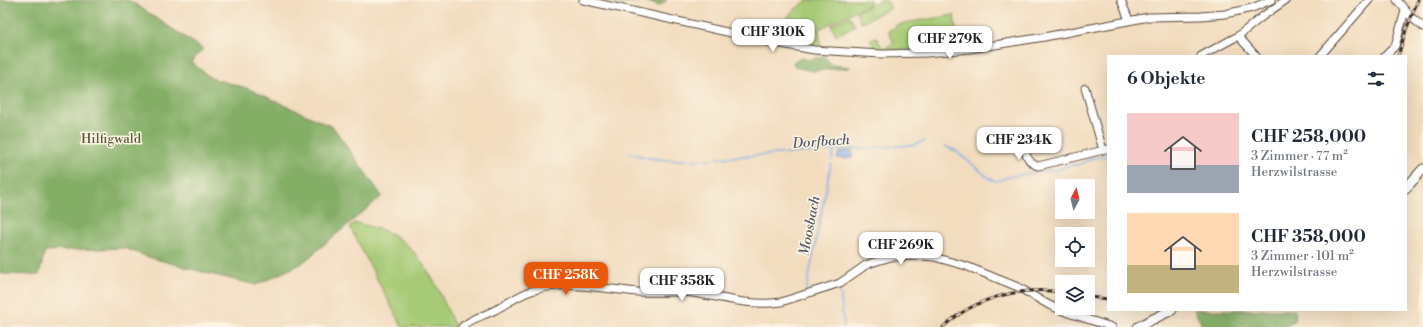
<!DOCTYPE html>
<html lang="de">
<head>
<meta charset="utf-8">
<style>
  body { margin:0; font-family:"Libre Bodoni",serif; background:#f2f2f3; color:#1f2937; height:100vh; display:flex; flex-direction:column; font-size:15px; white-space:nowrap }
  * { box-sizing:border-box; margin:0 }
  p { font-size:13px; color:#747a83 }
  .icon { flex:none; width:22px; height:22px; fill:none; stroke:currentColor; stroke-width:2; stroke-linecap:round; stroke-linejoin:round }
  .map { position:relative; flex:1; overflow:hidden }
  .panel { position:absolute; left:1107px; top:55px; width:300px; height:256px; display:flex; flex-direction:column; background:#fff; border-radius:0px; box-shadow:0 4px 16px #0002 }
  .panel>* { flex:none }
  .needle { width:26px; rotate:7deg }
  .buttons { position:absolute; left:1055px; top:179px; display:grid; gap:8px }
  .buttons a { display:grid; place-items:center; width:40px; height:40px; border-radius:0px; background:#fff; box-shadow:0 4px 16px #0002; font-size:20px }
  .price { position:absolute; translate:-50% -34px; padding:0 9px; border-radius:8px; background:#fff; color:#222; font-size:13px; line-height:26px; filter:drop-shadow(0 1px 2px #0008) }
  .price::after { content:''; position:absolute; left:50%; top:24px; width:12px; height:9px; margin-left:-6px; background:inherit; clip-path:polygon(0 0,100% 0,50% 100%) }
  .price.on { background:#ea580c; color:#fff }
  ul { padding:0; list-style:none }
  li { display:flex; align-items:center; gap:12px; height:100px; padding:0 20px }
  li span { display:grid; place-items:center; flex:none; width:112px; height:80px; border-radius:0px; color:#555 }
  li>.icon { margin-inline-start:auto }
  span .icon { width:48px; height:48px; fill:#fffc; stroke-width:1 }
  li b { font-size:17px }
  h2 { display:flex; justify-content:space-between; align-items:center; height:48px; padding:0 20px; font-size:17px }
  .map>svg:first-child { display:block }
  .green { fill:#a6ca74; stroke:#707a49 }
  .forest { fill:#84ae66; stroke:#606c42 }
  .water { fill:#7dade8; stroke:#5c6c83 }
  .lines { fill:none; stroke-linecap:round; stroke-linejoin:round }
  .stream { stroke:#7dade8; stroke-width:1.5 }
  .minor-casing { stroke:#564536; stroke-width:9 }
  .major-casing { stroke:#564536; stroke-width:11 }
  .minor { stroke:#fff; stroke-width:7 }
  .major { stroke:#fff; stroke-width:9 }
  .rail-casing { stroke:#3b2a1e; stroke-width:3 }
  .rail { stroke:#fcf5e5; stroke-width:1.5; stroke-dasharray:4.5; stroke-linecap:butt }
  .labels { text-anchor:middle; stroke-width:3; stroke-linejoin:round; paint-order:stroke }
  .park-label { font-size:13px; fill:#5b5a38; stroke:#fcf5e5 }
  .water-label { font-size:14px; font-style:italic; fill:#525865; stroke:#fcf5e5 }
</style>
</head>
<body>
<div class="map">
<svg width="1423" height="327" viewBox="0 0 1423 327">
  <rect width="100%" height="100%" fill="#fcf5e5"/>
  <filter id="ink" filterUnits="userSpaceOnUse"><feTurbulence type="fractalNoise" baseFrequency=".025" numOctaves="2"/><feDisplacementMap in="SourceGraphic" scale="8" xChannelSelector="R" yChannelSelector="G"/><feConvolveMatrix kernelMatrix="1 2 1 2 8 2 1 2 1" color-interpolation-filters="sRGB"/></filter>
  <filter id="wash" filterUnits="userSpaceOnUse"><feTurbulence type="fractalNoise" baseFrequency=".012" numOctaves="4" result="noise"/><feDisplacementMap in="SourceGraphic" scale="16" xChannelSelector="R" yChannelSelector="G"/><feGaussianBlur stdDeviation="0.9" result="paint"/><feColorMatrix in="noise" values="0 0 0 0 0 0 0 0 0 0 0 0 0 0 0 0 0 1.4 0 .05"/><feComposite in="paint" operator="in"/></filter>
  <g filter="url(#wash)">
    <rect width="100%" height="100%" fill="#f2dcbe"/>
    <g class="green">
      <path d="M 808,0 L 870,0 L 871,3 L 819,29 L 821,46 L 789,42 L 781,31 C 786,14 794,10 808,0 Z"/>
      <polygon points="881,0 886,0 891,8 861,23 856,12"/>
      <polygon points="954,15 958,46 927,50 876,50 870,39 876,37 883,49 894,43 888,31 896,27 895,26 904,23"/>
      <polygon points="850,16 855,26 836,35 831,25"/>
      <path d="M 355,223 C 367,226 379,228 390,233 C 425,252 440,293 455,327 L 402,327 L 350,227 Z"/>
    </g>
    <g class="forest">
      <polygon points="0,0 129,0 203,49 191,62 211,78 247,88 333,127 382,196 301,264 256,285 206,273 145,256 125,248 45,251 39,275 0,274"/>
      <polygon points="604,0 667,0 659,6 644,1 619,4"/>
      <polygon points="824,56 832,65 849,67 848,68 812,71 795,67 793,62 801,57 807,60"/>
      <polygon points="1194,310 1295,310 1296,319 1285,327 1203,327"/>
    </g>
    <polygon class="water" points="846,151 852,151 853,153 853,157 845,159 837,158 839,153"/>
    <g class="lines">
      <g class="stream">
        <polyline points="944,146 956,151 989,178 996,181 1001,180 1008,177 1043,171 1058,170 1068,165 1079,165 1092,158 1105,157 1108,153"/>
        <path d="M 630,153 C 659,162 682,161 712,159"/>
        <polyline points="717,158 913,145 925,141"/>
        <polyline points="832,160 834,150"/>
        <polyline points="806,292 831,164"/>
        <polyline points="808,297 828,292 836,288 840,290 844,327"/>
      </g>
    </g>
  </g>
  <g filter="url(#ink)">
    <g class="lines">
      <g class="minor-casing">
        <g id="minor">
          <polyline points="583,0 776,43 814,50 881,54 927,53 970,49 1044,37 1149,17 1201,16 1225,14 1252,8 1271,0"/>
          <polyline points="1121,0 1129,20"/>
          <polyline points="1397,0 1411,17 1423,27"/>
          <polyline points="1238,36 1256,56"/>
          <polyline points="1201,56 1238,36 1263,16 1286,0"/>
          <polyline points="1320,56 1369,0"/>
          <polyline points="1385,56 1395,46 1405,11"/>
          <polyline points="1085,88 1103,150"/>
          <path d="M 1022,137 C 1025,149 1025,162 1038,166 L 1108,149"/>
          <path d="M 462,327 C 471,318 484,316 495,310 C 509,303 522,292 538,289 C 570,281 606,289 638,292 C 657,293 675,291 693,293 C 722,297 752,307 781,302 L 840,283 L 866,265 L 874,262 L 891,257 L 921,256 L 934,257 L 966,266 L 1018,287 L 1049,305 L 1068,313 L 1112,327"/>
        </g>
      </g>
      <g class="major-casing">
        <g id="major">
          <polyline points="1406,188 1423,169"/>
          <polyline points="1138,327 1151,320 1172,310"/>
        </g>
      </g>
      <use href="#minor" class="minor"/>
      <use href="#major" class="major"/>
      <g class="rail-casing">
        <g id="rail">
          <polyline points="1398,56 1406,30 1418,0"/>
          <polyline points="1088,297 1108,299"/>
          <path d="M 943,327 C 975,298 1019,286 1062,292"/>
        </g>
      </g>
      <use href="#rail" class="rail"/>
    </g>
  </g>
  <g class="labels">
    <g class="park-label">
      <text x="111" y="143">Hilfigwald</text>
    </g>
    <g class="water-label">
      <text transform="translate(821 141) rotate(-4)" y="5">Dorfbach</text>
      <text transform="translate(809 226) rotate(-79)" y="5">Moosbach</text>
    </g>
  </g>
</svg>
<div class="buttons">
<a><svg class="needle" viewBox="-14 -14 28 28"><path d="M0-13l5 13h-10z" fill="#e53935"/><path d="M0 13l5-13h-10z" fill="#747a83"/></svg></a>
<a><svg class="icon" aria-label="locate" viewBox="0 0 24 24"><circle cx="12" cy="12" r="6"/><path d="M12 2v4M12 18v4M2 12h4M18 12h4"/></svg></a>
<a><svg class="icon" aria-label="layers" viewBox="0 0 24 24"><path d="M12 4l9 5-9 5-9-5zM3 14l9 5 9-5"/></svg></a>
</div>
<b class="price" style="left:773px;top:53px">CHF 310K</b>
<b class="price" style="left:950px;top:60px">CHF 279K</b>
<b class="price" style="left:1019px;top:161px">CHF 234K</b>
<b class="price" style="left:901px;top:266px">CHF 269K</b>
<b class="price on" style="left:566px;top:296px">CHF 258K</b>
<b class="price" style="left:682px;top:302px">CHF 358K</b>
<section class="panel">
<h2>6 Objekte<svg class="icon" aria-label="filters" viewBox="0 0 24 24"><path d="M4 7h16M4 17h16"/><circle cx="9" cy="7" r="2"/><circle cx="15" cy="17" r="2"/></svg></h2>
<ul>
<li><span style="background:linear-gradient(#f6c9c9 65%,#9aa5b1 0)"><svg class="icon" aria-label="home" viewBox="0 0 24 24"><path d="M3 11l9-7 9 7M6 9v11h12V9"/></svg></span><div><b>CHF 258,000</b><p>3 Zimmer · 77 m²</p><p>Herzwilstrasse</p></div></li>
<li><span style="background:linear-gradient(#ffd9b3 65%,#c2b280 0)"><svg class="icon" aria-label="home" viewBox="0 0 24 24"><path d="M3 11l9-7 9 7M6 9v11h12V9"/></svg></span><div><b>CHF 358,000</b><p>3 Zimmer · 101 m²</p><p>Herzwilstrasse</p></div></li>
</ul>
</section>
</div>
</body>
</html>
